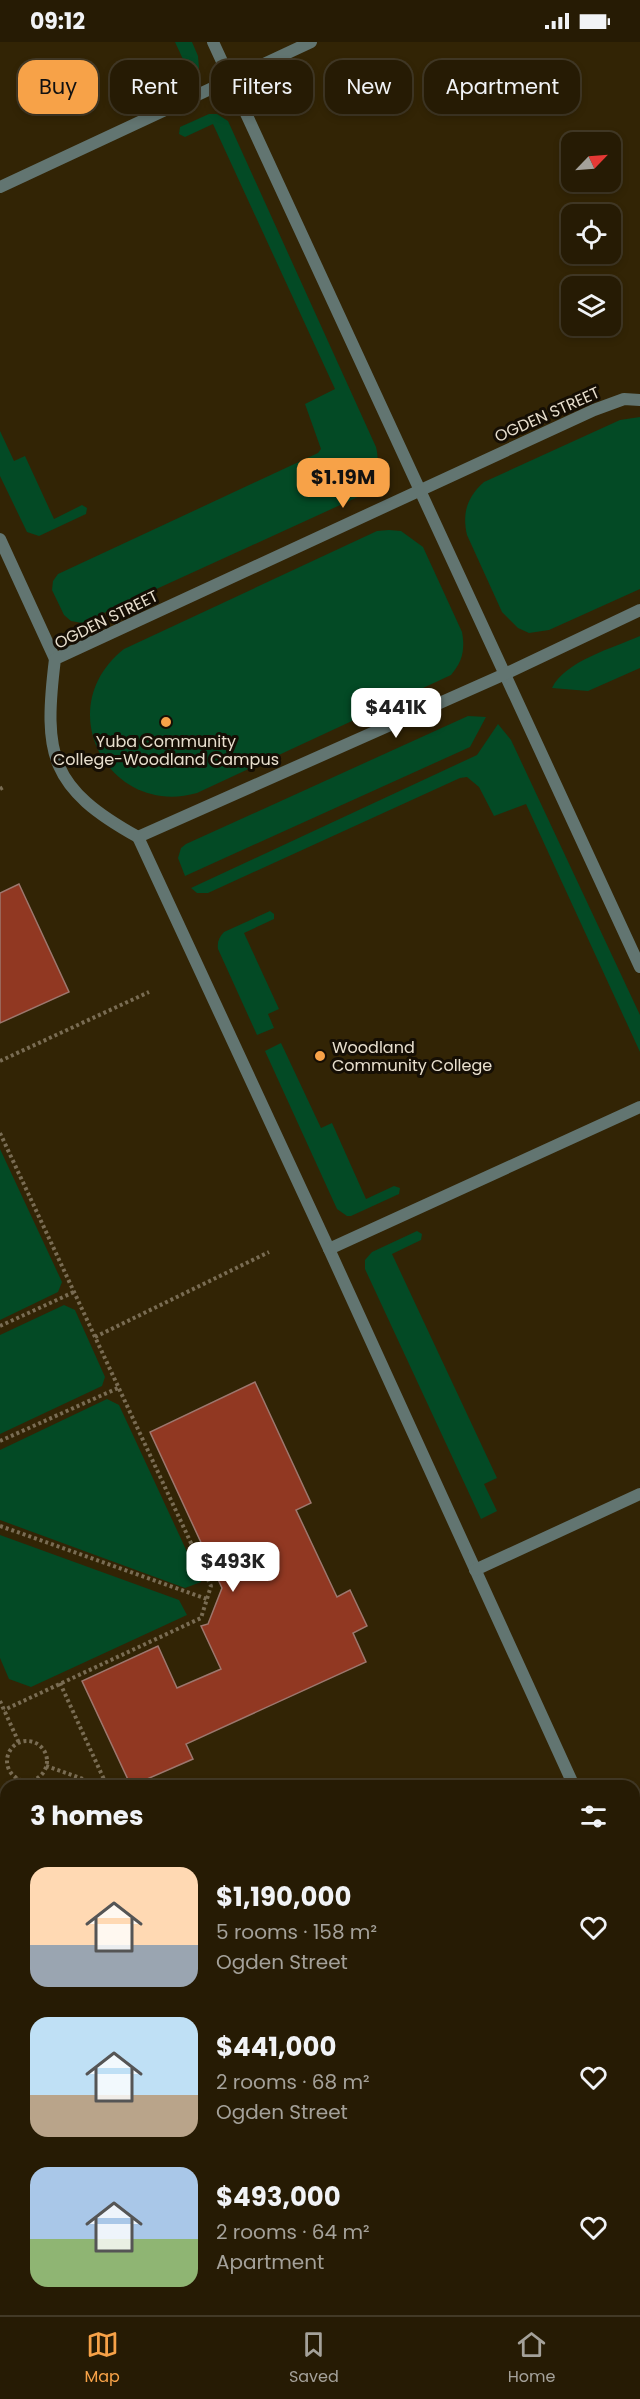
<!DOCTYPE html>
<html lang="en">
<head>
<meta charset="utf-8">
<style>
  body { margin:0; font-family:Poppins,sans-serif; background:#2e240e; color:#f1f3f6; height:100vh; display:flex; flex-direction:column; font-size:22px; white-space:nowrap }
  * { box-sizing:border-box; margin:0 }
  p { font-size:20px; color:#a4a19a }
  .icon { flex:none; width:33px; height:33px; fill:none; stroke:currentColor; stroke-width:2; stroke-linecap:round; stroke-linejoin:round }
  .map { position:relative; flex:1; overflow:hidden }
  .side { position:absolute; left:0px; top:1738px; width:640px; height:536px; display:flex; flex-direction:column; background:#261b04; border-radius:18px 18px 0 0; box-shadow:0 3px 9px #0003,0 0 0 2px #423926 }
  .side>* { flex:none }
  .hud { position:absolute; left:18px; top:18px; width:604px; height:54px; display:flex; gap:12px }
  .needle { width:39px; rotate:65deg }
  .tools { position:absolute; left:561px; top:90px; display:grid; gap:12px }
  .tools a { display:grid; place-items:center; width:60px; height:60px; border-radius:12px; background:#261b04; box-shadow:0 3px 9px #0003,0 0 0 2px #423926; font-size:30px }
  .price { position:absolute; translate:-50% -51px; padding:0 14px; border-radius:12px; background:#fff; color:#222; font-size:20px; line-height:39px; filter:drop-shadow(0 2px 3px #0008) }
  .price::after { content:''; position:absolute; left:50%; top:36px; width:18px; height:14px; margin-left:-9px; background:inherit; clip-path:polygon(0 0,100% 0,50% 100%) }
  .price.active { background:#f7a248; color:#111 }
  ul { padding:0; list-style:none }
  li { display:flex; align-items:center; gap:18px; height:150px; padding:0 30px }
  li span { display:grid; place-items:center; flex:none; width:168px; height:120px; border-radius:18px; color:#555 }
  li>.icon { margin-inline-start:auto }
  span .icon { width:72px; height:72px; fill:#fffc; stroke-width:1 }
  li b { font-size:26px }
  h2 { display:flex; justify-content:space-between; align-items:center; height:72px; padding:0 30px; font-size:26px }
  .pill { padding:0 21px; border-radius:18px; background:#261b04; box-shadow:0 3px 9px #0003,0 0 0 2px #423926; font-size:21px; line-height:54px }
  .pill.active { background:#f7a248; color:#111 }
  .status { display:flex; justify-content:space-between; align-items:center; height:42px; padding:0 30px; background:#261b04; direction:ltr }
  .status svg { height:16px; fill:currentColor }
  .menu { display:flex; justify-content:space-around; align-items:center; height:84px; border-top:2px solid #423926; background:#261b04; font-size:16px; color:#a4a19a }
  .menu a { display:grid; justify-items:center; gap:3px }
  .menu .active { color:#f7a248 }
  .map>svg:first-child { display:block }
  .green { fill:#034a25 }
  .building { fill:#913822; stroke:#9d776e; stroke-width:1.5 }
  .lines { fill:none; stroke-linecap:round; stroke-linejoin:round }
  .path { stroke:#796c53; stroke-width:4; stroke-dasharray:3 3; stroke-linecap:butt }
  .lane { stroke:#627571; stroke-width:12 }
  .street { stroke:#627571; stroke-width:12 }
  .poi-dot { fill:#f7a248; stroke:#150e04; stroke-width:2 }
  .labels { text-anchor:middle; stroke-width:6; stroke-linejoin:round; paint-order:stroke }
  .street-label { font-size:16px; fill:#e8dfce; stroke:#150e04 }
  .poi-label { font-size:16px; fill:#e8dfce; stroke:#150e04 }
</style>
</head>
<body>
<div class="status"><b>09:12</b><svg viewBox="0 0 49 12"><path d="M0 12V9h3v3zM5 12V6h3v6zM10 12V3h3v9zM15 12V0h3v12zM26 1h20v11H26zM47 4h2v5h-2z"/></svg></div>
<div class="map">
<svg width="640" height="2273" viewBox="0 0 640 2273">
  <rect width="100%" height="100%" fill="#322405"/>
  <g class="green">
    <polygon points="175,0 192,0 198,14 199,26 192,35 163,48 159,47 157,42 159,39 187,26"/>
    <path d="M 209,72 L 217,72 L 228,79 L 376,405 C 381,425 374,438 360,454 L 82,581 L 71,579 L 64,573 L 52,548 L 53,539 L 58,532 L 318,411 L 321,407 L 305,362 L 335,347 L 213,82 L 185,95 L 179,92 L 180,85 Z"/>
    <path d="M 640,375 L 640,547 L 549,588 L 529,591 L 518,586 L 502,570 L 467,493 C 462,471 467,455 484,440 L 620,378 Z"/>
    <polygon points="0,389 14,419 25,414 54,477 82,463 87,466 86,472 39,494 27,490 0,434"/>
    <path d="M 389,488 L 401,489 L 423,505 L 462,590 C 465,607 463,619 451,633 L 197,751 C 109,776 49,666 124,607 L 377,489 Z"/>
    <path d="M 640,594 L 640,626 L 588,649 L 552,646 C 565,619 613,606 640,594 Z"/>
    <polygon points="468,674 486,675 470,705 185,834 178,816 181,806 186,802"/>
    <polygon points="498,682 511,698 640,973 640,1010 526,762 494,774 479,745 467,735 460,736 208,851 197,851 191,846 477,713"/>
    <path d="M 270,869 L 274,872 L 274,877 L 244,891 L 279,967 L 268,972 L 274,986 L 257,993 L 218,907 C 217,900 219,895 224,890 Z"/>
    <polygon points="281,1001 321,1086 332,1081 366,1157 394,1144 400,1146 399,1152 351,1174 347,1174 337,1167 265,1009"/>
    <polygon points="0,1107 62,1240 58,1250 0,1278"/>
    <polygon points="417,1189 422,1192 421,1198 392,1212 497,1436 484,1442 497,1469 481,1477 365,1227 365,1218 372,1210"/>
    <polygon points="64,1263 75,1268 105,1335 102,1344 0,1392 0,1293"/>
    <polygon points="107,1357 119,1363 201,1540 185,1546 0,1478 0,1408"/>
    <polygon points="0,1493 179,1558 187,1573 31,1645 9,1637 0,1616"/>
  </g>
  <g class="building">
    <polygon points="19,842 69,950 0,981 0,851"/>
    <polygon points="255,1340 311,1461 296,1468 337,1555 350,1548 367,1584 353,1591 366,1620 186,1702 193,1717 131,1744 82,1639 158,1604 177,1646 221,1627 201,1584 208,1582 222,1546 150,1390"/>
  </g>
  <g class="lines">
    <g class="path">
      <polyline points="0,747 5,744"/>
      <polyline points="0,1019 149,950"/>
      <polyline points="0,1091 211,1544 201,1576 4,1668"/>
      <polyline points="0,1284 74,1250"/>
      <polyline points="95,1295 269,1210"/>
      <polyline points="0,1399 118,1346"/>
      <polyline points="0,1484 207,1557"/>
      <polyline points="60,1641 107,1744"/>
      <polyline points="0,1659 19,1701"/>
      <circle cx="27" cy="1719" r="20"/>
      <polyline points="46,1724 103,1744"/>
      <polyline points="16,1744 19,1736"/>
      <polyline points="112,1744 127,1737"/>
      <polyline points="0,1772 6,1775"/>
    </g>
    <g class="lane">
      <polyline points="213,0 640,925"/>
      <polyline points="0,145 311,0"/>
      <polyline points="0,497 55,617"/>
      <polyline points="138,795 329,1207 574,1744"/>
      <polyline points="329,1207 640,1065"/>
      <polyline points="475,1528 640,1452"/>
      <polyline points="634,1837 640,1839"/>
      <polyline points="634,2078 640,2075"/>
      <polyline points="0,2122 6,2119"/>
      <polyline points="634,2199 634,2212"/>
      <polyline points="404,2268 406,2273"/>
      <polyline points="214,2273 225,2268"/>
      <polyline points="579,2273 590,2268"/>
    </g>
    <path class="street" d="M 640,358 L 624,357 L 594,368 L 55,617 C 43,714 50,746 138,795 L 505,632 L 640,568"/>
  </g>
  <g class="poi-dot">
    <circle cx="166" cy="680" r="6"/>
    <circle cx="320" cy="1014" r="6"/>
  </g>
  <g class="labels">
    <g class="street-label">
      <text transform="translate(547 372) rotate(-24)" y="6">OGDEN STREET</text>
      <text transform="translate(106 577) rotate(-26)" y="6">OGDEN STREET</text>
    </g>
    <g class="poi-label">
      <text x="166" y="705">Yuba Community<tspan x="166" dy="18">College-Woodland Campus</tspan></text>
      <text x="332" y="1011" text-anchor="start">Woodland<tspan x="332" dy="18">Community College</tspan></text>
    </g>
  </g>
</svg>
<div class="tools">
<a><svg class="needle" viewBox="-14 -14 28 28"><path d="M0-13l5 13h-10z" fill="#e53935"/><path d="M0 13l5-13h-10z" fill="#a4a19a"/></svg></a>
<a><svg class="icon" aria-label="locate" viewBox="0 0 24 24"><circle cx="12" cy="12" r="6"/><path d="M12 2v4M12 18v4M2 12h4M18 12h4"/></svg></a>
<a><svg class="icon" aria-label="layers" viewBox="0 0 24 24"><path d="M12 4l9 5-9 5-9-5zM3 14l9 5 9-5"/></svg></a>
</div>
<b class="price active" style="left:343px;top:467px">$1.19M</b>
<b class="price" style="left:396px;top:697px">$441K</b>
<b class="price" style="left:233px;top:1551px">$493K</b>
<div class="hud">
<a class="pill active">Buy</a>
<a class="pill">Rent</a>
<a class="pill">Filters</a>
<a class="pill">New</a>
<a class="pill">Apartment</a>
</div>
<section class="side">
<h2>3 homes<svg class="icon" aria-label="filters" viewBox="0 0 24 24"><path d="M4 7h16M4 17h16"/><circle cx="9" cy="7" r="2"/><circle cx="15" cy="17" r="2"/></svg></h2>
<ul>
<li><span style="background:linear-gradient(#ffd9b3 65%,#9aa5b1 0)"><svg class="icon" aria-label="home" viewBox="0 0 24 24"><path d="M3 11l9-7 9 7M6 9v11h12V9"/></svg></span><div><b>$1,190,000</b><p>5 rooms · 158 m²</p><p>Ogden Street</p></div><svg class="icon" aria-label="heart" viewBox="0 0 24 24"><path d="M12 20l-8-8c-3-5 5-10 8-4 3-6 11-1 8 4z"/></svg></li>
<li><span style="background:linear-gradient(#bfe0f5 65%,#b9a48a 0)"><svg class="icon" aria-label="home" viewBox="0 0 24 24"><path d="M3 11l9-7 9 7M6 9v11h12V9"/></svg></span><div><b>$441,000</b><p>2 rooms · 68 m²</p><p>Ogden Street</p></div><svg class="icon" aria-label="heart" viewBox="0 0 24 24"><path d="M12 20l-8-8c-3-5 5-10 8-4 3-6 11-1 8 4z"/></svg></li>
<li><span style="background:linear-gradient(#a9c7e8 60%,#8fb573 0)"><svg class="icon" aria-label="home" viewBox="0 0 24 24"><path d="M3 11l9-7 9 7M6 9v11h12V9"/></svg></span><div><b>$493,000</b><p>2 rooms · 64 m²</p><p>Apartment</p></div><svg class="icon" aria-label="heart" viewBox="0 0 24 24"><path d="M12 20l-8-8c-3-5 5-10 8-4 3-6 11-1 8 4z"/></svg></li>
</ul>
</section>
</div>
<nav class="menu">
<a class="active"><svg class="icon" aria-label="map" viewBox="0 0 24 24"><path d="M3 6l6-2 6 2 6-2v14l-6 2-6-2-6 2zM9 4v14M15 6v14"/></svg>Map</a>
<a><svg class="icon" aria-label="saved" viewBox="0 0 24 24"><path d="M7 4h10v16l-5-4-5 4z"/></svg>Saved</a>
<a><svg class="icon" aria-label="home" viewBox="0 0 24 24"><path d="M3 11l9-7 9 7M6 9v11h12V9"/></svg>Home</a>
</nav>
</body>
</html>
